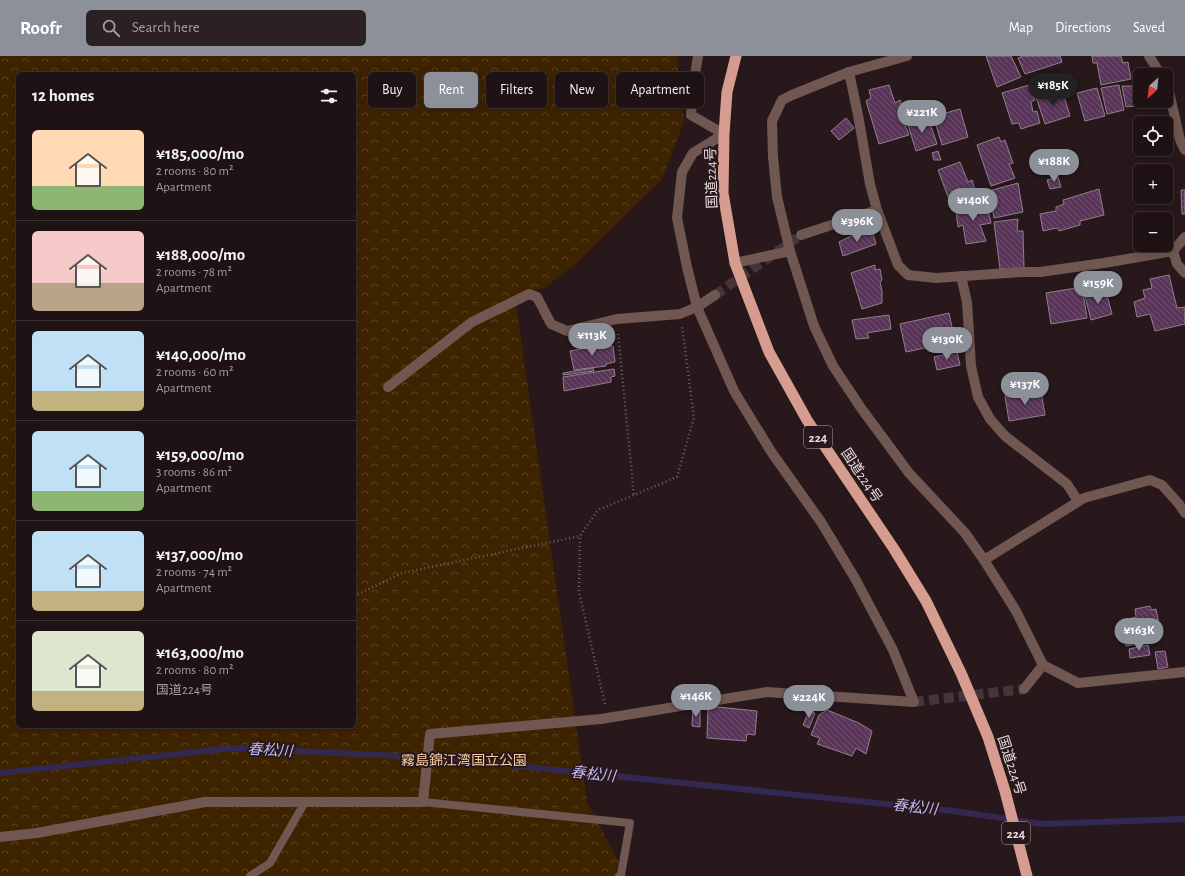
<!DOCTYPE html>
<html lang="en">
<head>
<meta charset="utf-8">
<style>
  body { margin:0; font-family:"Alegreya Sans","Noto Sans JP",sans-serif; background:#2b2022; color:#f1f3f6; height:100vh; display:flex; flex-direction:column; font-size:15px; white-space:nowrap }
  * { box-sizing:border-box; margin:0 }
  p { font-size:13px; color:#a19ea0 }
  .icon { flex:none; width:22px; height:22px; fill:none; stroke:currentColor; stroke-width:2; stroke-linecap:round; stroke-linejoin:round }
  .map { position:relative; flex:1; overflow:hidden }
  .side { position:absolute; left:16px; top:16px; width:340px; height:656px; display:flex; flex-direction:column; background:#1e1215; border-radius:6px; box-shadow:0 2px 10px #0003,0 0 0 1px #3c3234 }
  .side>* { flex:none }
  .hud { position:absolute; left:368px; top:16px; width:380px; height:36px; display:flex; gap:8px }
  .needle { width:26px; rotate:207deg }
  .tools { position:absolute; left:1133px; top:12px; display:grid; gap:8px }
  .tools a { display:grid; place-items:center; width:40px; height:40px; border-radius:6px; background:#1e1215; box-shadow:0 2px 10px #0003,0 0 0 1px #3c3234; font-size:20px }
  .price { position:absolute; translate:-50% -34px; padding:0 9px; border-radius:14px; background:#8c9099; color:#fff; font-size:13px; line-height:26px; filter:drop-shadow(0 1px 2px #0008) }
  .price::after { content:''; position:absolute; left:50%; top:24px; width:12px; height:9px; margin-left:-6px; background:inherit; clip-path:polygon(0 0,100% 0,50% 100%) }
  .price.on { background:#222; color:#fff }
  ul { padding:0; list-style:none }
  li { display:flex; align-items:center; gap:12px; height:100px; padding:0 16px }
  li+li { border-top:1px solid #3c3234 }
  li span { display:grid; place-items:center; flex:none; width:112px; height:80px; border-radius:6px; color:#555 }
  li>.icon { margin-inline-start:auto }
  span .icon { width:48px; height:48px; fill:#fffc; stroke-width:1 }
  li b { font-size:17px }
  h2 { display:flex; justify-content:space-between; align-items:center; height:48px; padding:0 16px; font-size:17px }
  .chip { padding:0 14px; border-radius:6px; background:#1e1215; box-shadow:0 2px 10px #0003,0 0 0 1px #3c3234; font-size:14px; line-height:36px }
  .chip.on { background:#8c9099; color:#fff }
  header { display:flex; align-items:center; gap:24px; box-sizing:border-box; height:56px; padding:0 20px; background:#8c9099; color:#fff }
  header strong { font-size:19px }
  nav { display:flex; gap:22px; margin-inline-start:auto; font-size:14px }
  .search { width:280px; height:36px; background:#2b2022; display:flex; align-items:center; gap:10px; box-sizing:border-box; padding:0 14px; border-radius:6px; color:#a19ea0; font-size:15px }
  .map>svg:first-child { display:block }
  .forest { fill:url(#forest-crowns); fill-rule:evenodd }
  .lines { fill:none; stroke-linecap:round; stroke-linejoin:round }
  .stream { stroke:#342853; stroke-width:6 }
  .building { fill:url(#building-back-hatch); stroke:#8f808e }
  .minor-tunnel { stroke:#453539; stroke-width:10; stroke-dasharray:10 5; stroke-linecap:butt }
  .path { stroke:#6f6165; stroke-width:2.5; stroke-dasharray:1 3; stroke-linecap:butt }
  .service { stroke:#705751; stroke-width:8 }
  .minor { stroke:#705751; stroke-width:10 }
  .trunk { stroke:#d59c8f; stroke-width:11 }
  .labels { text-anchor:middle; stroke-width:4; stroke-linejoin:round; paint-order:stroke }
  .shield { fill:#28181c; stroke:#aea1a4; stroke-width:1 }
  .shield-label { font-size:13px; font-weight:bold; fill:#e8dcdf }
  .street-label { font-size:14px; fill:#e8dcdf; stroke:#28181c }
  .park-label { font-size:14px; fill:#fecd9b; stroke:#28181c }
  .water-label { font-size:15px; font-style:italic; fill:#c5b9f5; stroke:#28181c }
</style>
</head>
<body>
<header>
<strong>Roofr</strong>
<div class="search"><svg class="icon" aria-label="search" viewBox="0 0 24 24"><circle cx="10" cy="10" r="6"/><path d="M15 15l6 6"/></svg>Search here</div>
<nav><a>Map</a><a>Directions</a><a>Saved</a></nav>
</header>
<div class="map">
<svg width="1185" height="820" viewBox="0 0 1185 820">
  <defs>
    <pattern id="forest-crowns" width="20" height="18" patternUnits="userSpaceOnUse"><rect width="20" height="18" fill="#3e2300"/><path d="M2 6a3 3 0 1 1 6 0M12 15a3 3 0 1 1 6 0" fill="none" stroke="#5a4225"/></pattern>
    <pattern id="building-back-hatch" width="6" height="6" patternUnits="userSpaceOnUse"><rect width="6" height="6" fill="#5a3559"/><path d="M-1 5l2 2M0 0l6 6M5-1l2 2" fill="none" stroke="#725270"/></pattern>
  </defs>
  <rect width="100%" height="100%" fill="#28181c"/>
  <path class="forest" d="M 0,0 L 677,0 L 684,65 L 662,123 L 579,205 L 546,231 L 515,242 L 587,746 L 626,820 L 0,820 ZM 18,18 L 354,18 L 354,670 L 18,670 Z"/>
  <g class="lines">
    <polyline class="stream" points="0,717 232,692 441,702 954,755 1041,768 1185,763"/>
  </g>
  <g class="building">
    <polygon points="986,0 1011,0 1021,21 997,31"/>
    <polygon points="1023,0 1060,0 1062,6 1025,18 1018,2"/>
    <polygon points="1092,0 1121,0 1123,7 1128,6 1131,23 1101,29 1097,7 1093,7"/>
    <polygon points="889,29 895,47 900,44 908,67 905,69 909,79 879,88 866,45 871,42 869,34"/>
    <polygon points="1029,29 1035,44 1031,46 1033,56 1037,55 1040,67 1021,73 1019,67 1012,68 1002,37"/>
    <polygon points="1119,29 1124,54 1107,58 1101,32"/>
    <polygon points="1122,30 1140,30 1140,45 1150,45 1151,48 1126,51"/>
    <polygon points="1097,32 1105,60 1085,65 1077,37"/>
    <polygon points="1062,34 1070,60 1045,68 1036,41"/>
    <polygon points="960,53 968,81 942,89 932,56 940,54 942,58"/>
    <polygon points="927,58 937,88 916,95 908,69 921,65 921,60"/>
    <polygon points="846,62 854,72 839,84 831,75"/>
    <polygon points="999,81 1001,86 1005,84 1013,107 1009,108 1015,122 991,130 977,89"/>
    <polygon points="938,95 941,104 934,104 932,97"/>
    <polygon points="960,106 968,126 972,124 977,141 952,151 938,114"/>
    <polygon points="1058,121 1061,131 1050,133 1047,124"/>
    <polygon points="1018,127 1023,156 994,162 989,135"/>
    <polygon points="1099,133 1104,159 1080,165 1080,169 1059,175 1057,172 1043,175 1040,158 1056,155 1056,151 1064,148 1063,144"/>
    <polygon points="1181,134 1185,134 1185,158 1182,158"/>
    <polygon points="970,148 977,150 987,148 991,167 980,169 986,185 966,188 963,169 958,171 956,155"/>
    <polygon points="1018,163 1017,175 1023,175 1024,212 1000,213 994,166"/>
    <polygon points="872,174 876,188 843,200 839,186 853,179 855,181"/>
    <polygon points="875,209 875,214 880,213 882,224 880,226 882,235 882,247 862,253 851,217"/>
    <polygon points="1169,219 1177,252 1185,251 1185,268 1155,275 1150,258 1137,261 1134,246 1145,242 1143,234 1152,232 1150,223"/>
    <polygon points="1082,231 1087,262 1051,268 1046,237"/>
    <polygon points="1106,235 1112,258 1091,264 1085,240"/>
    <polygon points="949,257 955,285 906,296 900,268"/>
    <polygon points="889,259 891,273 867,277 869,282 856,283 852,264"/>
    <polygon points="602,289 602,292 613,290 615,306 606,308 606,310 574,314 570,295"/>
    <polygon points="957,296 960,309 937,314 934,301"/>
    <polygon points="593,312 594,315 563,319 563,317"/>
    <polygon points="614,313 615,320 611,321 611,326 564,335 563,321"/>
    <polygon points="1041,335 1045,359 1009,365 1005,340"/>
    <polygon points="1150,550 1151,554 1156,553 1160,573 1155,573 1157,584 1126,590 1123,564 1136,561 1135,553"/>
    <polygon points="1148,589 1150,599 1130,602 1129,593"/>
    <polygon points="1165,595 1168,611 1158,613 1155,596"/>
    <polygon points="708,650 757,655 755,679 747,678 746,685 707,682"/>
    <polygon points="693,653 700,653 700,671 692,670"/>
    <polygon points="827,654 859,667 872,675 866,698 856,692 852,700 817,688 820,682 811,679 819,659"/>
    <polygon points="809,655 815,657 809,672 803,669"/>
  </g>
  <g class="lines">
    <g class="minor-tunnel">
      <polyline points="715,239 801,179"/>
      <polyline points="914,646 1024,633"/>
    </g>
    <g class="path">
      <polyline points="618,278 634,439"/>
      <polyline points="354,540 402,517 580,480"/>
      <polyline points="605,648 579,536 580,480 598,454 677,421 694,362 682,271"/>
    </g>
    <g class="service">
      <polyline points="423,746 630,767 621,819 619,820"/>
      <polyline points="250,820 270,807 305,746"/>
    </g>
    <g class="minor">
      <polyline points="907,0 849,16 792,39 782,44 772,65 773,101 777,141 790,195 814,270 833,310 861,352 909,417 965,477 984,504 1016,555 1043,609 1024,633"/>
      <polyline points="1149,0 1161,19"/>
      <polyline points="849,16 858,59 870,128 877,154 898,209 908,219 936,222 1021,216 1040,216 1104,207 1173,195 1185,181"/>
      <polyline points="1166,27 1168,31 1180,84 1185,94"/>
      <polyline points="801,179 877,154"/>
      <polyline points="1173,195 1177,208 1185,217"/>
      <polyline points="735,207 790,195"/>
      <polyline points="961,220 967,246 971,310 978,341 990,363 1005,380 1067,428 1078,445"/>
      <polyline points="388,331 472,266 529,238 537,241 551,268 567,275 617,263 680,258 697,251 715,239"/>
      <polyline points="984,504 1084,442 1150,424 1162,429 1179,448 1185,457"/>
      <polyline points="1043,609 1078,627 1185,616"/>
      <polyline points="0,781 37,777 205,746 423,746 430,678 601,663 767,636 914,646 893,594 856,524 821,466 772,397 734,335 697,251 687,211 677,162 682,116 693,97 724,78 691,59 694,25 698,0"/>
    </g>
    <polyline class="trunk" points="736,0 727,36 724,78 723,137 735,207 769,296 807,364 894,493 926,545 961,617 988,681 1005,735 1027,820"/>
  </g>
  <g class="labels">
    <g class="shield">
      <rect x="804" y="370" width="28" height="22" rx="3"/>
      <rect x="1002" y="766" width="28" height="22" rx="3"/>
    </g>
    <g class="shield-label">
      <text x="818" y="386">224</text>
      <text x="1016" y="782">224</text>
    </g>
    <g class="street-label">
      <text transform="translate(711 122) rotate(-92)" y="5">国道224号</text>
      <text transform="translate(862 419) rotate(56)" y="5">国道224号</text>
      <text transform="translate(1012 709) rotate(72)" y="5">国道224号</text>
    </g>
    <g class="park-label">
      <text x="464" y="709">霧島錦江湾国立公園</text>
    </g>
    <g class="water-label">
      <text transform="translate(270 694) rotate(3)" y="5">春松川</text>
      <text transform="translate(593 718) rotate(6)" y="5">春松川</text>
      <text transform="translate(915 751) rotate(6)" y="5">春松川</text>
    </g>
  </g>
</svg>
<div class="tools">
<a><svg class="needle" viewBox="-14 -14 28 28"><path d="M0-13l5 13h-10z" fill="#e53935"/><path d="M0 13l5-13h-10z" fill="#a19ea0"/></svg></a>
<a><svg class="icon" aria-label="locate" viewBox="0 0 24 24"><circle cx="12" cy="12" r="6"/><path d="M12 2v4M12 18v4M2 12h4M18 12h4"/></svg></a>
<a>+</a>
<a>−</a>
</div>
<b class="price on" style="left:1053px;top:51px">¥185K</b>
<b class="price" style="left:922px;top:78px">¥221K</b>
<b class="price" style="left:1054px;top:127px">¥188K</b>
<b class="price" style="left:973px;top:166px">¥140K</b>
<b class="price" style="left:857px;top:187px">¥396K</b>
<b class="price" style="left:1098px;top:249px">¥159K</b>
<b class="price" style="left:592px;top:301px">¥113K</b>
<b class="price" style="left:947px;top:305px">¥130K</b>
<b class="price" style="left:1025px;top:350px">¥137K</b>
<b class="price" style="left:1139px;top:596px">¥163K</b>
<b class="price" style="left:696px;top:662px">¥146K</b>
<b class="price" style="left:809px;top:663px">¥224K</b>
<div class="hud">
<a class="chip">Buy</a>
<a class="chip on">Rent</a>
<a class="chip">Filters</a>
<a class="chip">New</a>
<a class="chip">Apartment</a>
</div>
<section class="side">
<h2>12 homes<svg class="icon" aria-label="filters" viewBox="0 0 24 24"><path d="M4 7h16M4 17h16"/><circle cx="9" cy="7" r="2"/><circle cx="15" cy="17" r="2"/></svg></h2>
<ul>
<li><span style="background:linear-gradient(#ffd9b3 70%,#8fb573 0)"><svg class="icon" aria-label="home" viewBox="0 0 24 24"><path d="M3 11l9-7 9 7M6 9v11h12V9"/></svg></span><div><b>¥185,000/mo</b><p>2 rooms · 80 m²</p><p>Apartment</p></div></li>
<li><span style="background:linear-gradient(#f6c9c9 65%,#b9a48a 0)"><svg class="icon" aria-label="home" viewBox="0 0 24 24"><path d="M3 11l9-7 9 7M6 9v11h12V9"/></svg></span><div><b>¥188,000/mo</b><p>2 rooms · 78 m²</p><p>Apartment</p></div></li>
<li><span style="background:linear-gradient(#bfe0f5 75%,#c2b280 0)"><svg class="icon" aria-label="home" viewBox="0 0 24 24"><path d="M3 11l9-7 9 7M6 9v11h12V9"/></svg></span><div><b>¥140,000/mo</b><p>2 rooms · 60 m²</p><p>Apartment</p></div></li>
<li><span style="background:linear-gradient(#bfe0f5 75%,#8fb573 0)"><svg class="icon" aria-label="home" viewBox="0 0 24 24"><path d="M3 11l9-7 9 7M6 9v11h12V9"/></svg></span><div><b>¥159,000/mo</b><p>3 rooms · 86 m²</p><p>Apartment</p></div></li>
<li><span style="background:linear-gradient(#bfe0f5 75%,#c2b280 0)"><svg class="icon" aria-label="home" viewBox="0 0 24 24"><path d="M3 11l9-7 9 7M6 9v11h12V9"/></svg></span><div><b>¥137,000/mo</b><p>2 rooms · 74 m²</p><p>Apartment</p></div></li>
<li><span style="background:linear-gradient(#dfe7d0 75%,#c2b280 0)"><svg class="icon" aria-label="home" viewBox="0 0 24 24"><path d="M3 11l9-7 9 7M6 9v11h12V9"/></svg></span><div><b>¥163,000/mo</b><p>2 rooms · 80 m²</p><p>国道224号</p></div></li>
</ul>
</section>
</div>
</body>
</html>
